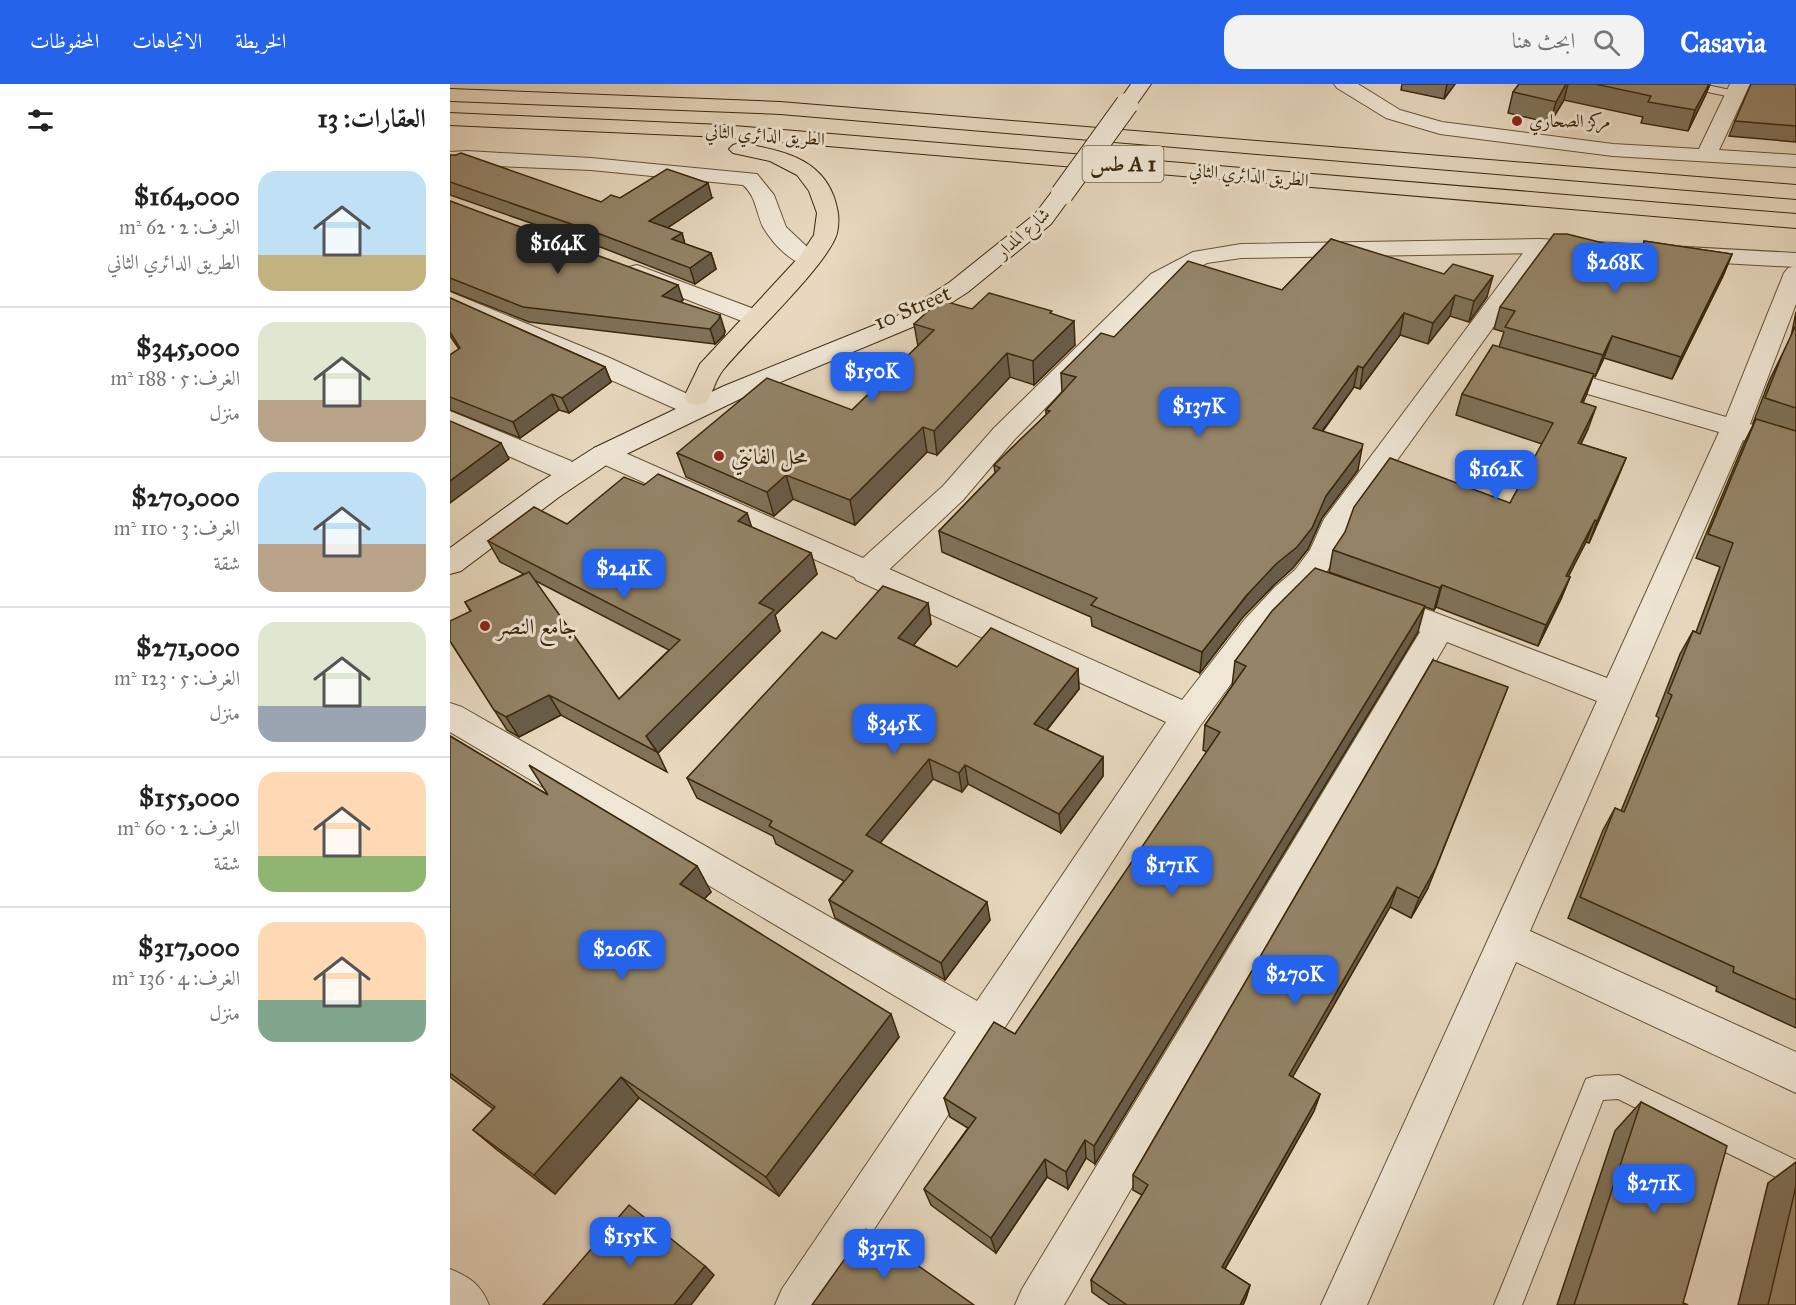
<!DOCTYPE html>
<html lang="ar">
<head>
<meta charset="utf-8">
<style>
  body { margin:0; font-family:"IM FELL Great Primer",Amiri,serif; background:#f2f2f2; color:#222; direction:rtl; height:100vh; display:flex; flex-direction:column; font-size:22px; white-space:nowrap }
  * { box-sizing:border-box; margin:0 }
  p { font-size:20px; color:#767676 }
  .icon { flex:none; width:33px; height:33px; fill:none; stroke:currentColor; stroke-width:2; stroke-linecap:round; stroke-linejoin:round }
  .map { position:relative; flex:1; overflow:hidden; direction:ltr }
  .drawer { display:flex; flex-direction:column; background:#fff; width:450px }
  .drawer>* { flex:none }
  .price { position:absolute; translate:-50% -51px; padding:0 14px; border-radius:12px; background:#2563eb; color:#fff; font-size:20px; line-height:39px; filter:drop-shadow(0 2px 3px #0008) }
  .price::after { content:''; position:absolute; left:50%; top:36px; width:18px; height:14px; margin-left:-9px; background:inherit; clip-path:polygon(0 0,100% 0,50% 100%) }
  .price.on { background:#222; color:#fff }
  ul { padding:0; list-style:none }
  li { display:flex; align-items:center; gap:18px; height:150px; padding:0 24px }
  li+li { border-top:2px solid #e0e0e0 }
  li span { display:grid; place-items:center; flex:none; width:168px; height:120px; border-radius:18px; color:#555 }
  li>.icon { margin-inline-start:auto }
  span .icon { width:72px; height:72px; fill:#fffc; stroke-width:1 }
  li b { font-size:26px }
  h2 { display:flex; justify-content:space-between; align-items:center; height:72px; padding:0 24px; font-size:26px }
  header { display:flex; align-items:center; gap:36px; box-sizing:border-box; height:84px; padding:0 30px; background:#2563eb; color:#fff }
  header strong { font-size:28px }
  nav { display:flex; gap:33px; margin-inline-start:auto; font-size:21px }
  .search { width:420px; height:54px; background:#f2f2f2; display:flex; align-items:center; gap:15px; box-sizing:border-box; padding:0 21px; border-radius:18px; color:#767676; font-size:22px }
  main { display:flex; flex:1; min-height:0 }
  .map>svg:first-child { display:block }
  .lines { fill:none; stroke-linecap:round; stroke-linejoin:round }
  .service-casing { stroke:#665437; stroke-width:2 }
  .minor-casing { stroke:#665437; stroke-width:2 }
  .tertiary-casing { stroke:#665437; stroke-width:2 }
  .secondary-casing { stroke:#3b280a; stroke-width:2 }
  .trunk-casing { stroke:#3b280a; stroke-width:2 }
  .service { fill:#efe6d5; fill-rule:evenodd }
  .minor { fill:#efe6d5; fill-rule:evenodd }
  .tertiary { fill:#efe6d5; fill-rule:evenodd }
  .secondary { fill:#efe6d5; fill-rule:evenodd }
  .trunk { fill:#e7d8bf; fill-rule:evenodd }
  .secondary-bridge-casing { stroke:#3b280a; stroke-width:24; stroke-linecap:butt }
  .secondary-bridge { stroke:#efe6d5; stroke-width:22 }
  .wall { fill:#7f7259; stroke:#3b280a; stroke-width:1.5; fill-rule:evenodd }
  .shaded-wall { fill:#685c49; stroke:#3b280a; stroke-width:1.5 }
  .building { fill:#948468; stroke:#3b280a; stroke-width:1.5 }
  .poi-dot { fill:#8f2418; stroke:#efe6d5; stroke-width:2 }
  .labels { text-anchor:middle; stroke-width:6; stroke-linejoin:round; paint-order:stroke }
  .far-poi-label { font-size:18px; fill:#3b280a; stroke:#efe6d5; text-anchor:start }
  .far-street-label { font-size:18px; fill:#3b280a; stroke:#efe6d5 }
  .shield { fill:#efe6d5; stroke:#716147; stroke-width:1.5 }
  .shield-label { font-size:21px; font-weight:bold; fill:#3b280a }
  .street-label { font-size:22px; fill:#3b280a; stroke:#efe6d5 }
  .poi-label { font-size:22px; fill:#3b280a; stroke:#efe6d5; text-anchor:start }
</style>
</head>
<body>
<header>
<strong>Casavia</strong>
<div class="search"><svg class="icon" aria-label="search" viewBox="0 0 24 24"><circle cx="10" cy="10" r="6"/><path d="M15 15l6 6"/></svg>ابحث هنا</div>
<nav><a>الخريطة</a><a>الاتجاهات</a><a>المحفوظات</a></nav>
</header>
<main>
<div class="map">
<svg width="1346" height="1221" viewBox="0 0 1346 1221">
  <rect width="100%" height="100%" fill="#e7d8bf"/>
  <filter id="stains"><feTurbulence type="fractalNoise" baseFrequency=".00333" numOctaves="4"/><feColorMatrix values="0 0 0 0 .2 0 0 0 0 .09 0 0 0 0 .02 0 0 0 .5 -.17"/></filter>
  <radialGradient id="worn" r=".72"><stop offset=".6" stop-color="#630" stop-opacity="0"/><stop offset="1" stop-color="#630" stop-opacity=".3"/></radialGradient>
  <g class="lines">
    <g class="service-casing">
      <g id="service">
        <polygon points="1228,0 1252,0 1290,8 1292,10 1286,14 1234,3"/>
        <polygon points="1169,991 1346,1076 1346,1103 1168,1015 1153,1016 1072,1221 1044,1221 1136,995 1145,992"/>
      </g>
    </g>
    <g class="minor-casing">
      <g id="minor">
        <polygon points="884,0 908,0 950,26 992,38 1163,60 1249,65 1280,0 1300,0 1269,66 1346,71 1346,83 1163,72 990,50 936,34 887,4"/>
        <path d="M 17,67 L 141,74 L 307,90 L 324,111 L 336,143 L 371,176 L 367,181 C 346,186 323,160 313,143 C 306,128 306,112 293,101 L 141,86 L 0,80 L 0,68 Z"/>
        <polygon points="1090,155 1098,157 1102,162 898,444 889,469 867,502 847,519 817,551 750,642 375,1221 325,1221 332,1205 506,948 0,648 0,619 12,623 527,917 716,638 406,496 402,488 406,480 417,477 428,480 732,616 795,535 825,503 845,486 860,466 874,435 1082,157"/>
        <polygon points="187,181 315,229 318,234 315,239 306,241 297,239 179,193 175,188 179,183"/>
        <polygon points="1346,182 1346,220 1300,340 1346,354 1346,373 1293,356 1080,847 1346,968 1346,1009 1066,878 917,1221 871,1221 1147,617 997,558 614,1221 565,1221 572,1205 970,548 959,543 954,535 959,527 970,523 981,527 1157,594 1269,348 1089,296 1085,290 1089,284 1098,282 1107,284 1276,333 1334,189 1338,184"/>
        <polygon points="0,208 160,274 244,313 248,319 244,325 235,327 226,325 0,224"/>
        <polygon points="0,327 121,377 125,384 121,391 111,393 101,391 0,346"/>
        <path d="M 0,1185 C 20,1193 31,1201 39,1221 L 0,1221 Z"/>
      </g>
    </g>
    <g class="tertiary-casing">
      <polygon id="tertiary" points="1090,155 1346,169 1346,183 1090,169 791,174 757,179 717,200 564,356 513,416 428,496 417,499 144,376 140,370 144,364 154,361 164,364 413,474 493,402 544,344 701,190 743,168 791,160"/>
    </g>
    <g class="secondary-casing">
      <g id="secondary">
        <polygon points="681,0 701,0 684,24 670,24 667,20"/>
        <polygon points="612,103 620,105 623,110 601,140 518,208 465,242 292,314 164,376 109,413 11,487 0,490 0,464 89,399 144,364 274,302 447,232 500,198 585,130 604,105"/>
      </g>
    </g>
    <g class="trunk-casing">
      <g id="trunk">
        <polygon points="0,5 330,18 1346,101 1346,115 330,30 0,17"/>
        <polygon points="0,29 272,41 1346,130 1346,144 272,53 0,41"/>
        <path d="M 290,59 C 328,66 369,72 384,113 C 388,126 390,135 387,149 C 379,180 297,256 273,286 C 265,296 263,309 256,319 L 247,321 L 238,319 L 234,313 L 250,280 L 350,172 L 364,151 L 367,129 L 359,107 L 347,91 L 320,77 L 283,69 L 279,65 L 283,61 Z"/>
      </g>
    </g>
    <use href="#service" class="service"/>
    <use href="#minor" class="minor"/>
    <use href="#tertiary" class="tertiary"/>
    <use href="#secondary" class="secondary"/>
    <use href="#trunk" class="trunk"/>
    <g class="secondary-bridge-casing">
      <polyline id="secondary-bridge" points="612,110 677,20"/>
    </g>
    <use href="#secondary-bridge" class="secondary-bridge"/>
  </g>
  <g class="wall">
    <polygon points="952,0 1005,0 994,15 951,6"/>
    <polygon points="1069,0 1260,0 1256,10 1238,47 1191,39 1193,33 1114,16 1100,39 1058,29 1063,8"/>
    <polygon points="1346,0 1346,58 1279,52 1285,37"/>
    <polygon points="0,71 151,118 170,114 262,114 217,144 232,149 235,160 261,169 266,185 245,200 153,164 0,111"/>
    <polygon points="0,117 233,216 231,218 275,247 274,251 265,260 79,238 0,207"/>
    <polygon points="881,155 1037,213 1019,238 1000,232 978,260 950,251 910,305 904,303 873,347 908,386 872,434 858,465 843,484 824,501 793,533 750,589 642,542 641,533 492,468 489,447 545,389 544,381 596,331 596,326 612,308 611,289 664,253 832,206"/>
    <polygon points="1194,157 1282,170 1273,192 1222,295 1154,274 1145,293 1143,292 1133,319 1138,345 1131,360 1176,374 1139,459 1136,458 1118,492 1120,493 1111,515 1088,562 986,523 984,526 879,488 883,466 1060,419 1092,360 1006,331 1012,310 1049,263 1054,248 1044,245 1050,223 1190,169"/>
    <polygon points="0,214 155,283 161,298 119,329 109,326 70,354 0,326 0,271 9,265 0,252"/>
    <polygon points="522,225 602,230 625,261 584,301 560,293 487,371 477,368 405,441 343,415 324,432 236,393 227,369 402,326 468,262 464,240"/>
    <polygon points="1346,228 1346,944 1266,907 1267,903 1118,834 1153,746 1165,724 1171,727 1209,634 1206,632 1230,570 1243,547 1246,548 1270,483 1246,474 1294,359 1304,339 1303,339 1320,295 1341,253"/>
    <path d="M 194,401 L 297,429 L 301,443 L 361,469 L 367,490 L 325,531 L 330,547 L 208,669 L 217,688 L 111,631 L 69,653 L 57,646 L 0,557 L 20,527 L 15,518 L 74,490 L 50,478 L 38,457 L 117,440 ZM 84,496 L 219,566 L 169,615 Z"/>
    <polygon points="478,519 481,540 463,561 507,583 628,585 629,605 597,646 653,673 653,692 611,749 518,700 512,708 483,695 430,759 540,836 495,896 385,834 379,816 394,797 326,760 323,752 247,714 237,694 386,555"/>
    <polygon points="968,548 645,1080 636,1074 618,1105 597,1093 546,1169 481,1121 474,1105 518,1044 500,1033 494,1014 565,950 757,668 753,666 755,641 782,602 785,577"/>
    <polygon points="983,576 978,804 961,834 940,823 842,994 870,1010 864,1027 775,1185 800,1201 796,1214 793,1221 660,1221 642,1208 641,1196 692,1111 683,1106 683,1091"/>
    <polygon points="0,652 98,711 247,782 261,808 254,815 449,953 329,1112 189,1014 105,1110 47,1066 23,1046 43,1025 0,993"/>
    <polygon points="1191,1018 1233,1219 1238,1221 1107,1221 1165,1047"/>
    <polygon points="1346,1078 1346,1221 1288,1221 1318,1099"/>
  </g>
  <g class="shaded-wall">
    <polygon points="997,0 1005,0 994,15"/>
    <polygon points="1116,0 1118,0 1114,16 1100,39 1106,18"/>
    <polygon points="1259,0 1260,0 1256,10 1238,47 1245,26"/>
    <polygon points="258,99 262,114 204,153 199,137"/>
    <polygon points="232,149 236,165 222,155"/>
    <polygon points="261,169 266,185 245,200 240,184"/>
    <polygon points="1282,170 1273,192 1222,295 1231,273"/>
    <polygon points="1043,192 1037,213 1019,238 1024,217"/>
    <polygon points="228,201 233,216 217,228 212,212"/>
    <polygon points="1005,211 1000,232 978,260 983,239"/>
    <polygon points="954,229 950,251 910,305 913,284"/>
    <polygon points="270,231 275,247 274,251 265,260 260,245"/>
    <polygon points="624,237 625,261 584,301 583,277"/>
    <polygon points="1162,252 1154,274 1145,293 1153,271"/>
    <polygon points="557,269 560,293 487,371 484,347"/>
    <polygon points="908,282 904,303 859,365 863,344"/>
    <polygon points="155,283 161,298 119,329 112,314"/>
    <polygon points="1144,290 1136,312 1123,340 1131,318"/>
    <polygon points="102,310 109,326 70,354 63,338"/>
    <polygon points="1146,323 1138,345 1120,381 1128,359"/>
    <polygon points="473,343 477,368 405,441 400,416"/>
    <polygon points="51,359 59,375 0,419 0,397"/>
    <polygon points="912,364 908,386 872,434 858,465 843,484 824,501 793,533 750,589 752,568 876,412"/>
    <polygon points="1176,374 1167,396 1139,459 1147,437"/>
    <polygon points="336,391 343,415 324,432 317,408"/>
    <polygon points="297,429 304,450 288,437"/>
    <polygon points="1145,436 1136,458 1108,513 1116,492"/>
    <polygon points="361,469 367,490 325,531 330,547 208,669 196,652 309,519"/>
    <polygon points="1120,493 1111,515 1088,562 1096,541"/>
    <polygon points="992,501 986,523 984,526 990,504"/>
    <polygon points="478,519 481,540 453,574 448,554"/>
    <polygon points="975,522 968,548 645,1080 644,1062"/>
    <polygon points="628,585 629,605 586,659 584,640"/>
    <polygon points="1058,603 978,804 961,834 969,814"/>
    <polygon points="99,611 111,631 69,653 56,633"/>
    <polygon points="653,673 653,692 611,749 609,730"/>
    <polygon points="479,675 483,695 421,770 416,751"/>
    <polygon points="515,681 518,700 512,708 509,689"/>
    <polygon points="247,782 261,808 244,825 230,800"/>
    <polygon points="947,803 940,823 834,1008 839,991"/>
    <polygon points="537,818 540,836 495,896 491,879"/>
    <polygon points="441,930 449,953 329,1112 316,1093"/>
    <polygon points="171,993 189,1014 105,1110 84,1091"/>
    <polygon points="870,1010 864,1027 769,1195 772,1183"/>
    <polygon points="635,1056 636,1074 618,1105 616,1088"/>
    <polygon points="595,1075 597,1093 546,1169 541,1154"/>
    <polygon points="255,1182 264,1191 241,1221 224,1221"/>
    <polygon points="800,1201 796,1214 793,1221 790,1221"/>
  </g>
  <g class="building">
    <polygon points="1069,0 1116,0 1106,18 1063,8"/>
    <polygon points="1145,0 1259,0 1245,26 1198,18 1201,12"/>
    <polygon points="1301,0 1346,0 1346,42 1285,37"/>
    <polygon points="11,69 151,118 161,111 170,114 217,85 258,99 199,137 232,149 222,155 261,169 240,184 147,149 0,98 0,71 6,71"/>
    <polygon points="0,117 228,201 212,212 270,231 269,235 260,245 73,223 0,194"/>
    <polygon points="1104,150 1117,150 1193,169 1194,157 1282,170 1231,273 1162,252 1153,271 1055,243 1065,227 1050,223"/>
    <polygon points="881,155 994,190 1003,180 1043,192 1024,217 1005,211 983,239 954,229 913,284 908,282 863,344 913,360 912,364 876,412 862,444 847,463 826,480 796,512 752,568 641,521 647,514 489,447 550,384 544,381 600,327 596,326 626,293 611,289 651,249 664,253 738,177 832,206"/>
    <polygon points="539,209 602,227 600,229 624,237 583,277 557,269 484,347 473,343 400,416 336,391 317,408 227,369 317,294 402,326 484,246 464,240 490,216 522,225"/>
    <polygon points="0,214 155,283 112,314 102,310 63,338 0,313 0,271 10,264 0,248"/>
    <polygon points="1345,243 1346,243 1346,324 1315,314 1332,271"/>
    <polygon points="1043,261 1144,290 1131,318 1146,323 1128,359 1176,374 1147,437 1145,436 1116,492 1120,493 1096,541 992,501 990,504 883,466 895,448 904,423 940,374 1060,419 1103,339 1012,310"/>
    <polygon points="1306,335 1346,347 1346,916 1283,888 1284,883 1130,813 1165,724 1174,728 1222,611 1218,609 1243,547 1250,550 1283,459 1258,450"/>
    <polygon points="0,337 51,359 0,397"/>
    <polygon points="208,390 297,429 288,437 361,469 309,519 324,526 196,652 207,668 99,611 56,633 44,626 0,557 0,537 21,527 15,518 79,488 169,615 230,556 38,457 84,423 117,440 174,393 194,401"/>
    <polygon points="865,484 975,522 644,1062 635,1056 616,1088 595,1075 541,1154 474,1105 526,1034 494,1014 544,938 565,950 770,648 755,641 796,582 785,577 822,527"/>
    <polygon points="433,502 478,519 448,554 507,583 541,544 628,585 584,640 653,673 609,730 515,681 509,689 479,675 416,751 537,818 491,879 379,816 403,787 319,742 322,737 237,694 372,548 386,555"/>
    <polygon points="983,576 1058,603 986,783 969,814 947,803 839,991 870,1010 772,1183 800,1201 790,1221 677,1221 641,1196 698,1101 683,1091"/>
    <polygon points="0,652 98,711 79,681 247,782 230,800 441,930 316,1093 171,993 84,1091 23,1046 45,1023 0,989"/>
    <polygon points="1191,1018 1277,1062 1233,1219 1238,1221 1124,1221"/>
    <polygon points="1346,1102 1346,1221 1318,1221"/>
    <polygon points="179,1121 255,1182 224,1221 93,1221"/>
    <polygon points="416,1145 524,1221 362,1221"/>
  </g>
  <g class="poi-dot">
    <circle cx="1067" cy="37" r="6"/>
    <circle cx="269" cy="372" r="6"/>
    <circle cx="35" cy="542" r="6"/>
  </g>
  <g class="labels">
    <g class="far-poi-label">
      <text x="1079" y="43">مركز الصحاري</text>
    </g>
    <g class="far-street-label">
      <text transform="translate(315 51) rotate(4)" y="6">الطريق الدائري الثاني</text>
      <text transform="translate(799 91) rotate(5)" y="6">الطريق الدائري الثاني</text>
      <text transform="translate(573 149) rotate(-42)" y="6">شارع المدار</text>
    </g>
    <rect class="shield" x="632.5" y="62" width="81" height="36" rx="4.5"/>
    <g class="shield-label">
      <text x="673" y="87">طس A 1</text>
    </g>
    <g class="street-label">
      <text transform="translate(462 223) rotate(-23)" y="8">10 Street</text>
    </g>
    <g class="poi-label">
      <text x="281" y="380">محل الفانتي</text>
      <text x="47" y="550">جامع النصر</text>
    </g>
  </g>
  <rect width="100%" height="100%" filter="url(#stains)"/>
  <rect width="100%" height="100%" fill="url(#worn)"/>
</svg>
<b class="price on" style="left:108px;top:191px">$164K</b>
<b class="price" style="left:1165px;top:210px">$268K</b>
<b class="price" style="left:422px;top:319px">$150K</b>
<b class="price" style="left:749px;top:354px">$137K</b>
<b class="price" style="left:1046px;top:417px">$162K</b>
<b class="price" style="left:174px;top:516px">$241K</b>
<b class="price" style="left:444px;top:671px">$345K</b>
<b class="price" style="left:722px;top:813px">$171K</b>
<b class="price" style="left:172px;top:897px">$206K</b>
<b class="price" style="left:845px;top:922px">$270K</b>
<b class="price" style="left:1204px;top:1131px">$271K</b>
<b class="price" style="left:180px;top:1184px">$155K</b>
<b class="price" style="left:434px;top:1196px">$317K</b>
</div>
<section class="drawer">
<h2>العقارات: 13<svg class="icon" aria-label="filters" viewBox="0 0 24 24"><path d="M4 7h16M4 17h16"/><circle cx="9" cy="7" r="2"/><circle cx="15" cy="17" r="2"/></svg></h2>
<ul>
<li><span style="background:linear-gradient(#bfe0f5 70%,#c2b280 0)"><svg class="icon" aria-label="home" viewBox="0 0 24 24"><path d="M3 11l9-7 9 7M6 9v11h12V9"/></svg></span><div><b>$164,000</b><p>الغرف: 2 · 62 m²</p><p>الطريق الدائري الثاني</p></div></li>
<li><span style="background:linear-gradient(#dfe7d0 65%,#b9a48a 0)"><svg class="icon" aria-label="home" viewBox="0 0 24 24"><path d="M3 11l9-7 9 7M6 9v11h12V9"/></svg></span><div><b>$345,000</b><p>الغرف: 5 · 188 m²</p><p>منزل</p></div></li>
<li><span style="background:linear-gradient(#bfe0f5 60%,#b9a48a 0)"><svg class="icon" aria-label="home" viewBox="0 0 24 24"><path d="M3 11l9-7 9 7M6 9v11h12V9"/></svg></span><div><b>$270,000</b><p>الغرف: 3 · 110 m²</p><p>شقة</p></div></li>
<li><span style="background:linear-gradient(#dfe7d0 70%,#9aa5b1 0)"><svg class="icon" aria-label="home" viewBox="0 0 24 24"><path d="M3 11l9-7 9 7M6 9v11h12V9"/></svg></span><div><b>$271,000</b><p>الغرف: 5 · 123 m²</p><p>منزل</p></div></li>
<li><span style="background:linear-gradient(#ffd9b3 70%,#8fb573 0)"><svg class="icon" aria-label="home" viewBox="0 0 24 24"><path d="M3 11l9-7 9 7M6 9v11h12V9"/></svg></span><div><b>$155,000</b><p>الغرف: 2 · 60 m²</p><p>شقة</p></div></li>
<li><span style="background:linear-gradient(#ffd9b3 65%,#7fa58c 0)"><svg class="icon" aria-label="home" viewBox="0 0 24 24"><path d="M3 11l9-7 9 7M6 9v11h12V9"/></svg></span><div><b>$317,000</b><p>الغرف: 4 · 136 m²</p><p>منزل</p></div></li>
</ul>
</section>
</main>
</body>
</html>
